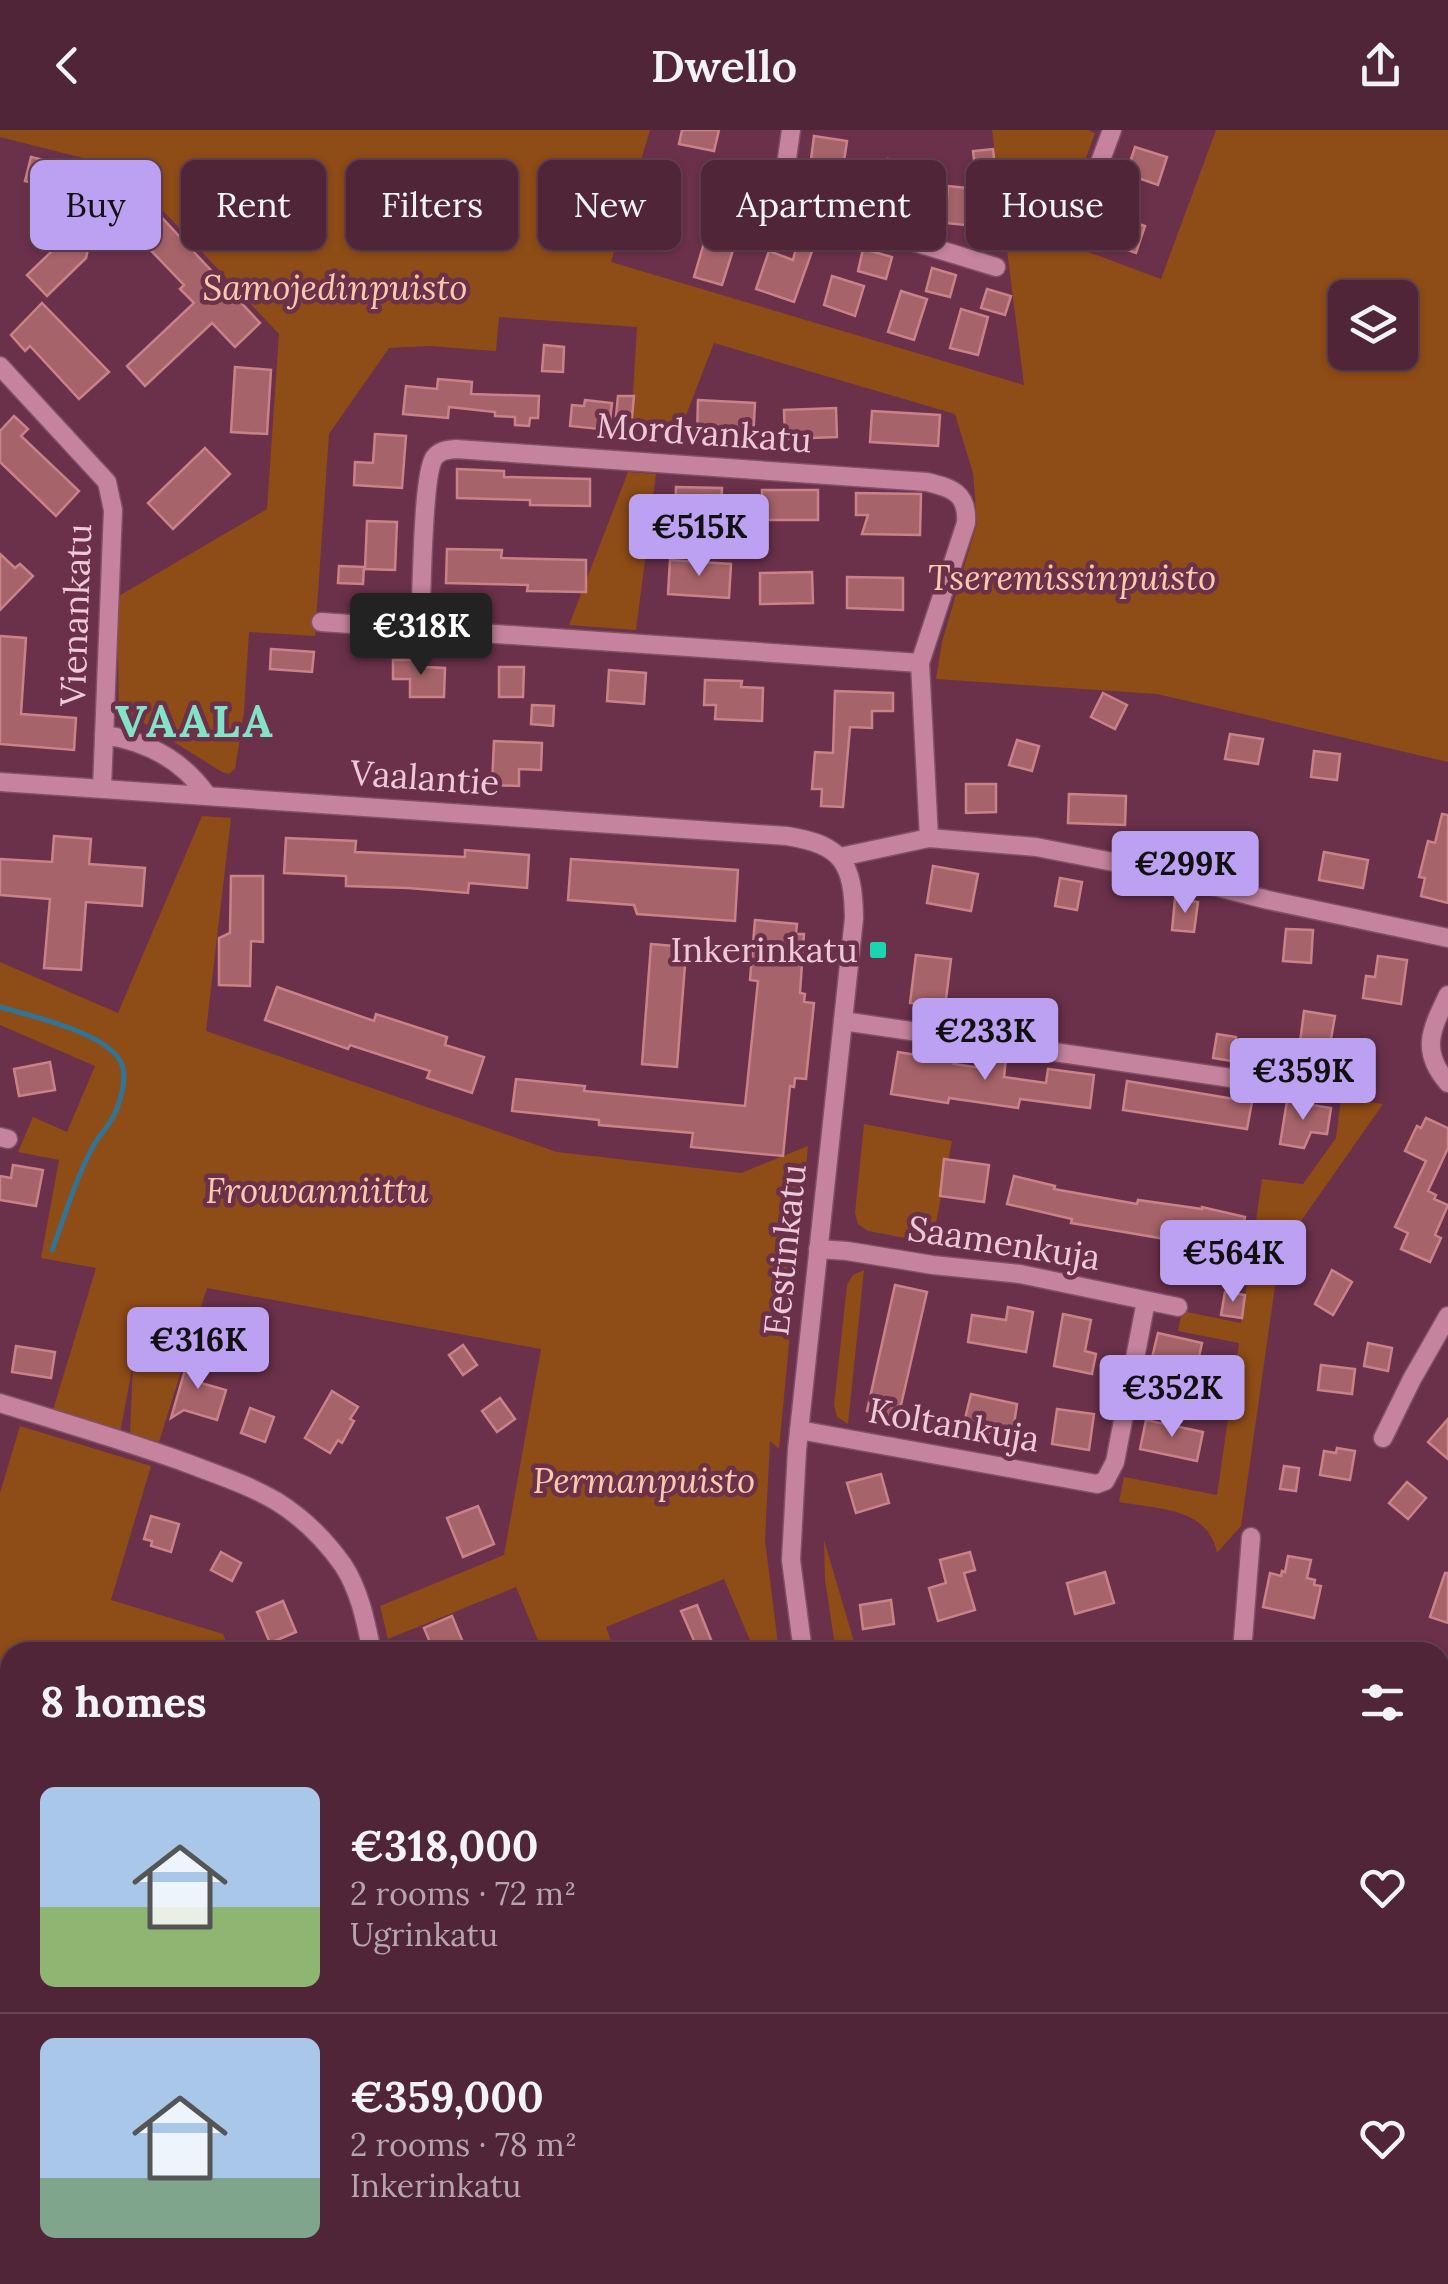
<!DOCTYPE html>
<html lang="en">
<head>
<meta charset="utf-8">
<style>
  body { margin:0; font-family:Lora,serif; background:#562d40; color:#f1f3f6; height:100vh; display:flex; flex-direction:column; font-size:38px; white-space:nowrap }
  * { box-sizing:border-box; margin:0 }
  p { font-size:32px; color:#b4a5ae }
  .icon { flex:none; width:55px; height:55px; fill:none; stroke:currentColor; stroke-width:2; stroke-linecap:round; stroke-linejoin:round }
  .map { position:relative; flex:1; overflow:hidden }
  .sheet { position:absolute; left:0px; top:1512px; width:1450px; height:642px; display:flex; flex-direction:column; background:#502538; border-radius:30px 30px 0 0; box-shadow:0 2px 8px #0004,0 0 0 2px #674253 }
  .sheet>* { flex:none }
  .hud { position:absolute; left:30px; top:30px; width:1390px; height:90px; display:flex; gap:20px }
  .controls { position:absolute; left:1328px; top:150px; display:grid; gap:20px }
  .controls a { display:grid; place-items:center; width:90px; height:90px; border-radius:15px; background:#502538; box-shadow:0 2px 8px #0004,0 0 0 2px #674253; font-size:50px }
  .price { position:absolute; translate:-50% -85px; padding:0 22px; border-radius:10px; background:#bca0f2; color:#111; font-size:32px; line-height:65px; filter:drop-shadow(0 2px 5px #0008) }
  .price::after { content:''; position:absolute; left:50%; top:60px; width:30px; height:22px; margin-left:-15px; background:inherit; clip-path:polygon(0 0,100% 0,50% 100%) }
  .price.active { background:#222; color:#fff }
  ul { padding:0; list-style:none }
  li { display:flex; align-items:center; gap:30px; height:250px; padding:0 40px }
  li+li { border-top:2px solid #674253 }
  li span { display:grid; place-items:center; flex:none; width:280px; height:200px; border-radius:15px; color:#555 }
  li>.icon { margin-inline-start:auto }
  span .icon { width:120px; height:120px; fill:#fffc; stroke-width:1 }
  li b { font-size:42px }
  h2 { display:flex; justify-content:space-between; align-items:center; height:120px; padding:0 40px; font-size:42px }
  .pill { padding:0 35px; border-radius:15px; background:#502538; box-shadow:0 2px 8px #0004,0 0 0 2px #674253; font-size:35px; line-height:90px }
  .pill.active { background:#bca0f2; color:#111 }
  header { display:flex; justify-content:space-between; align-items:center; height:130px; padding:0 40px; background:#502538; font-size:45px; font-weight:600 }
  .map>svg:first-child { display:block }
  .green { fill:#8e4c16; fill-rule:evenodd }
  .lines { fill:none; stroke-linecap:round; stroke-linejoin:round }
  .stream { stroke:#337496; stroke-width:5 }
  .building { fill:#a66369; stroke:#c98288; stroke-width:2.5 }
  .minor-casing { stroke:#815065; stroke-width:21 }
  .minor { stroke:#c5839d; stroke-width:18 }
  .poi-dot { fill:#1bd5b1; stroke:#6b314a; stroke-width:4 }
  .labels { text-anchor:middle; stroke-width:9; stroke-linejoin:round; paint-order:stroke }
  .park-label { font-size:35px; font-style:italic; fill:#facaab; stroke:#6b314a }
  .street-label { font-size:35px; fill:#eecad7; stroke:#6b314a }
  .poi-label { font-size:35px; fill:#eecad7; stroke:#6b314a; text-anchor:end }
  .district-label { font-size:45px; font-weight:bold; letter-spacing:2.5px; fill:#82e3c9; stroke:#6b314a }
</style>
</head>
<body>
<header><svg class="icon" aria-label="back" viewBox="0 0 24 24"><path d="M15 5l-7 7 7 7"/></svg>Dwello<svg class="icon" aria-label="share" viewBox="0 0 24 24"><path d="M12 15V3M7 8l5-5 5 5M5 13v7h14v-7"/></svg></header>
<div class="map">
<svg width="1448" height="2154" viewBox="0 0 1448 2154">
  <rect width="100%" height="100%" fill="#6b314a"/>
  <g class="green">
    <path d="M 0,0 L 650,0 L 611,132 L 1024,255 L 992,0 L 1088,0 L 1095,3 L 1056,110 L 1161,149 L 1216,0 L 1448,0 L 1448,632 L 1157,564 L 936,549 L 942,512 L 977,393 L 973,343 L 955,284 L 714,213 L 681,298 L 631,294 L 637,197 L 499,187 L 496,221 L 429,216 L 389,218 L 329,304 L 315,506 L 249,502 L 244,582 L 235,639 L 229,644 L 222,642 L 142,592 L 119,587 L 117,467 L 267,379 L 279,204 L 123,38 L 0,7 ZM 1345,168 L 1400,168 L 1400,222 L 1345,222 Z"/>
    <polygon points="628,342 656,344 636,500 569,495"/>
    <polygon points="202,686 231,688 206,901 557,1022 741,1043 808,1016 779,1319 770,1311 765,1410 779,1522 755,1522 724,1449 606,1497 615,1522 543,1522 516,1457 388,1509 380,1476 504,1425 541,1219 207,1158 159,1312 130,1303 133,1234 120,1303 75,1285 62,1284 53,1280 96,1138 41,1128 59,1030 18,1022 33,987 67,1002 95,936 0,895 0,832 118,883"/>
    <path d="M 1341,968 L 1383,974 L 1280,1121 L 1241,1396 L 1217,1423 C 1208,1377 1157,1379 1119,1372 L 1124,1347 L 1217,1365 L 1239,1213 L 1178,1201 L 1182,1181 L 1241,1193 L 1262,1049 L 1303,1054 L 1336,1008 Z"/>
    <polygon points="864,994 952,1011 932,1113 868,1101 858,1094 855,1083"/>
    <polygon points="864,1140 848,1294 837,1287 834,1275 847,1155 853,1145"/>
    <polygon points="20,1296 151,1336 111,1470 223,1504 230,1522 10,1522 10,1868 0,1857 0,1363"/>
    <polygon points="824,1410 857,1522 836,1522 825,1450"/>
    <polygon points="1448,1926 1448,2154 513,2154 536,2145 1440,2145 1440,1931"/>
    <polygon points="10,2113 10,2145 153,2145 140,2154 0,2154 0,2124"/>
  </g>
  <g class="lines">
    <path class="stream" d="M 0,877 C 30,886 111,903 122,935 C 127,948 121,969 116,981 C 111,993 102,1002 95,1013 C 77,1044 65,1086 52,1120"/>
  </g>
  <g class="building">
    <polygon points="682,0 719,0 714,21 679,14"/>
    <polygon points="814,6 847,11 840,58 808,53"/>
    <polygon points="1135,17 1167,27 1158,55 1126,44"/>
    <polygon points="993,19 996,45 976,47 973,21"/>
    <polygon points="31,27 106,45 100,69 25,51"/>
    <polygon points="888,29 918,34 912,74 881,69"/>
    <polygon points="948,56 978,59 975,96 945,93"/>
    <polygon points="140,64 260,193 235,217 212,193 145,256 127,236 194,173 180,159 184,155 117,85"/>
    <polygon points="98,77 86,128 47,166 27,145"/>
    <polygon points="737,82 763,90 756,112 730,103"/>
    <polygon points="1113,85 1145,96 1136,123 1104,112"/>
    <polygon points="706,106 735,114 722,155 694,147"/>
    <polygon points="799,106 816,110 794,172 756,159 769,121 793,130"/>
    <polygon points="863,119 892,127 886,149 858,141"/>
    <polygon points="932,138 956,145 950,167 926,161"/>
    <polygon points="832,146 864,156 855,186 824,175"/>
    <polygon points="987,159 1011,166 1005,185 981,178"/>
    <polygon points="901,161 927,169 914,210 888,202"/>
    <polygon points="42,173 109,242 79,269 30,216 25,221 11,205"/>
    <polygon points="961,179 988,187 978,225 950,218"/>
    <polygon points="544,215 564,217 563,242 542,241"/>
    <polygon points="235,237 271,240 267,304 231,302"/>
    <polygon points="438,249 472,252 471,264 539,266 538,288 530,288 529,296 515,295 515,287 495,286 495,282 449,277 448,288 403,284 406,256 437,259"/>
    <polygon points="618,266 634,266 632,287 616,286"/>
    <polygon points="585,270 612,273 609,300 570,296 572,275 584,276"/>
    <polygon points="698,270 755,273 753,309 697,306"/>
    <polygon points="836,278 837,307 785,309 784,280"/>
    <polygon points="872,281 940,285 938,316 870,312"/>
    <polygon points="14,286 28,299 21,306 79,361 56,386 0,332 0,301"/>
    <polygon points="375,304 406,306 402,358 354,355 355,332 373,333"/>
    <polygon points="205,318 230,344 173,399 148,373"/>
    <polygon points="457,339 504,341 504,347 590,349 590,376 530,375 530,370 457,368"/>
    <polygon points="676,357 722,358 721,385 675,385"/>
    <rect x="762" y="360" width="56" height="30"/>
    <polygon points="856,363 921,364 920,405 862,404 868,385 856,385"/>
    <polygon points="367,391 397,392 395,440 365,439"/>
    <polygon points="447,419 502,420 501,428 586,430 586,462 527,461 528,455 446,453"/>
    <polygon points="0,424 15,438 20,434 33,446 0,480"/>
    <polygon points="670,430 731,434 729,468 668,464"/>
    <polygon points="339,436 364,437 363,454 338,453"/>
    <polygon points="812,442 813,473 760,474 760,443"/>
    <polygon points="847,447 903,448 903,480 847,478"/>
    <polygon points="0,506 26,508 21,584 76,588 74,620 0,614"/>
    <polygon points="271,519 314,522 312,542 270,539"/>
    <polygon points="393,530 426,530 426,537 445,538 444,567 410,567 410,549 393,549"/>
    <polygon points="499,537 524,537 523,567 499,567"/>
    <polygon points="609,540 646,543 644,574 607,571"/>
    <polygon points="705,550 742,551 741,557 763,558 762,591 715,589 716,575 704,575"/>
    <polygon points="835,561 893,563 893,581 872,581 872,598 850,597 843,677 821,676 822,659 812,659 815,622 833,623"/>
    <polygon points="1103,563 1127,575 1115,599 1091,587"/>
    <polygon points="532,575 554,576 553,596 531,594"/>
    <polygon points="1230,604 1263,609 1258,634 1225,629"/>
    <polygon points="1017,610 1039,616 1032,641 1009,635"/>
    <polygon points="494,611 542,613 541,640 519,639 519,656 492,655"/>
    <polygon points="1314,621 1340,624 1337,650 1311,647"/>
    <polygon points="966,654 996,654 996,682 966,683"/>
    <polygon points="1069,664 1126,666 1125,695 1068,693"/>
    <polygon points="1442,684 1448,685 1448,773 1421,766 1425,748 1419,747 1428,711 1435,713"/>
    <polygon points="54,706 91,709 89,734 145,738 142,776 86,772 81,840 44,838 50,769 0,765 0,729 52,732"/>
    <polygon points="286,708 356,711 355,722 465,727 465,720 529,725 527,758 469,753 468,763 408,758 346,756 346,746 284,743"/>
    <polygon points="1324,722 1368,730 1363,758 1319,750"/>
    <polygon points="571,729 738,740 735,791 637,784 634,775 568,770"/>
    <polygon points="933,736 978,744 971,781 927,773"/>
    <polygon points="231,746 263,746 263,812 251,811 250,856 219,855 219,808 230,803"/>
    <polygon points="1060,748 1082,752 1077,780 1055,776"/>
    <polygon points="1175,769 1198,772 1194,802 1172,800"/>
    <polygon points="755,790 797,794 796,804 804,804 800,863 805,864 804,872 814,873 806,949 795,948 794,957 790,956 783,1026 691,1017 693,1003 599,995 599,990 512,981 516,949 585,956 584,961 745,976 758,851 750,850"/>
    <polygon points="1286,799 1313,800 1311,833 1283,831"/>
    <polygon points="651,814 673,816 671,834 685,835 677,937 642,934"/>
    <polygon points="916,825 951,829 945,877 910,873"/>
    <polygon points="1378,826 1407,830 1401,874 1363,868 1366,846 1375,847"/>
    <polygon points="277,857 374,891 376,884 447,907 445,915 484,927 472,963 427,948 430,941 350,915 348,919 265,890"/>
    <polygon points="1304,881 1335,886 1325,943 1297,936"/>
    <polygon points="1217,904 1236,907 1232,931 1213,928"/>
    <polygon points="898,922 955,931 954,934 982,938 984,925 1006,928 1004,947 1046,953 1048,939 1094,945 1090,978 1020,969 1018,978 949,968 948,973 891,964"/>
    <polygon points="50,932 55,960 19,966 14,939"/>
    <polygon points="1127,951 1252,972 1247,999 1123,980"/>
    <polygon points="1287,971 1331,978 1327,1004 1311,1002 1304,1018 1280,1014"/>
    <polygon points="1426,988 1448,998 1448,1018 1428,1061 1436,1065 1434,1069 1448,1075 1435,1105 1441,1108 1430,1132 1401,1119 1408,1103 1395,1097 1426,1031 1405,1021 1417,996 1421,998"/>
    <polygon points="944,1029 989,1035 984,1072 940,1066"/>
    <polygon points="13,1035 43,1040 36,1076 0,1070 0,1046 11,1048"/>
    <polygon points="1014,1046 1055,1056 1054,1059 1137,1074 1138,1070 1202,1079 1202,1077 1245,1087 1239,1117 1172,1103 1171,1110 1071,1093 1072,1089 1007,1074"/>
    <polygon points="1332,1140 1352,1152 1333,1185 1315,1174"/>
    <polygon points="895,1155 927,1162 898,1288 867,1281"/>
    <polygon points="1225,1162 1245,1165 1242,1188 1221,1185"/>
    <polygon points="1008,1177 1033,1182 1026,1222 968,1212 972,1185 1006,1190"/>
    <polygon points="1063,1184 1091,1190 1085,1221 1096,1224 1092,1244 1054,1236"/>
    <polygon points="1158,1203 1202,1213 1197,1236 1178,1231 1173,1251 1148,1244"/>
    <polygon points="1368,1213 1392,1218 1388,1241 1364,1236"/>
    <polygon points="463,1215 477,1235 463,1245 449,1225"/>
    <polygon points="16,1216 55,1222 51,1248 12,1242"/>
    <polygon points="189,1226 207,1231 201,1253 226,1260 217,1290 184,1280 171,1288"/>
    <polygon points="1321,1235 1355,1239 1352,1264 1318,1260"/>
    <polygon points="332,1261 358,1277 350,1289 354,1291 342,1313 338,1310 330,1323 305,1308"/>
    <polygon points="971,1264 1017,1274 1012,1308 963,1297"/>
    <polygon points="500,1268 515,1289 497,1302 482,1281"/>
    <polygon points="250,1278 274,1287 265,1312 241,1303"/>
    <polygon points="1057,1279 1094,1284 1089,1320 1052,1314"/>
    <polygon points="1448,1289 1448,1329 1428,1312"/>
    <polygon points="1146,1290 1203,1302 1197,1331 1140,1319"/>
    <polygon points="1337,1318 1355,1321 1350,1350 1320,1345 1324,1321 1336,1323"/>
    <polygon points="1284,1336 1299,1338 1296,1361 1280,1359"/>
    <polygon points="881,1344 889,1373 856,1383 847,1353"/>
    <polygon points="1407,1352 1426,1368 1408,1389 1389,1373"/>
    <polygon points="478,1376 494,1414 463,1427 447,1388"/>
    <polygon points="151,1386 179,1394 171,1422 151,1416 152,1411 144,1409"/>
    <polygon points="221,1422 241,1433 232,1451 211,1440"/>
    <polygon points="970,1422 975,1440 964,1443 975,1480 938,1491 929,1458 946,1453 940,1430"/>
    <polygon points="1288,1426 1311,1430 1307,1448 1315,1450 1314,1455 1321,1456 1314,1488 1263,1477 1270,1443 1281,1446 1282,1441 1285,1442"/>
    <polygon points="1105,1442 1114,1473 1075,1484 1067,1453"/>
    <polygon points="1445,1443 1448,1443 1448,1493 1430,1487"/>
    <polygon points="891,1470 894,1494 863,1499 860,1475"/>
    <polygon points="283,1471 296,1502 270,1513 257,1482"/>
    <polygon points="697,1475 716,1522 699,1522 681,1481"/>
    <polygon points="452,1486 467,1522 434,1522 424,1498"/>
  </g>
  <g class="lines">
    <g class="minor-casing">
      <g id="minor">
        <polyline points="715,51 996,137"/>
        <polyline points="781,71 791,0"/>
        <polyline points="1071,110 1112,0"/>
        <polyline points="0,236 107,352 113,380 102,658"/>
        <polyline points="321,492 920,533"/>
        <path d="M 420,497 C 422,468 422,346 434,328 C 440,320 447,320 456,319 L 927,352 C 952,358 968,363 966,393 L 920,533 L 929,708"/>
        <path d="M 104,605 C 147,611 182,630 207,665"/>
        <path d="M 0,652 L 787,706 C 843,715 853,733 854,788 L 797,1320 L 791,1430 L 803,1522"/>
        <polyline points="840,727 929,708 1036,717 1139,737 1268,770 1448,808"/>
        <path d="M 1448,865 C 1431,900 1420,921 1448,953"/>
        <polyline points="843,891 1265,953"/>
        <polyline points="0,1007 8,1009"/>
        <polyline points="818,1119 847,1121 933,1135 1020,1144 1178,1177"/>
        <path d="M 0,1273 C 62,1292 123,1310 184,1332 C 215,1344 247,1354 276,1371 C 302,1387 326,1411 343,1435 C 360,1461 366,1493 372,1522"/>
        <polyline points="799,1300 1097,1354 1105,1351 1115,1332 1146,1171"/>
        <polyline points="1383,1308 1412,1249 1448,1186"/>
        <polyline points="1242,1522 1251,1407"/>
        <polyline points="1440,1599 1448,1583"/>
        <polyline points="0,2008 10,2014"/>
        <polyline points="0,2077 10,2067"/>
      </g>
    </g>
    <use href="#minor" class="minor"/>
  </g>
  <rect class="poi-dot" x="868" y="810" width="20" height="20" rx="5"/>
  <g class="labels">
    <g class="park-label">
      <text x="335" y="170">Samojedinpuisto</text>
      <text x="1072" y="460">Tseremissinpuisto</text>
      <text x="317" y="1073">Frouvanniittu</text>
      <text x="644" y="1363">Permanpuisto</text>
    </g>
    <g class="street-label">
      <text transform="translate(704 303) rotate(4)" y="12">Mordvankatu</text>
      <text transform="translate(76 485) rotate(-88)" y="12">Vienankatu</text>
      <text transform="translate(425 648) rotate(4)" y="12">Vaalantie</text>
      <text transform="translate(1004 1113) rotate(9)" y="12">Saamenkuja</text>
      <text transform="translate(785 1120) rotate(-84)" y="12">Eestinkatu</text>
      <text transform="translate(954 1295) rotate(10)" y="12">Koltankuja</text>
    </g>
    <g class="poi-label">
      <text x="858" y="832">Inkerinkatu</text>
    </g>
    <g class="district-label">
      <text x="195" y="607">VAALA</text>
    </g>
  </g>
</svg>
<div class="controls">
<a><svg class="icon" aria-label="layers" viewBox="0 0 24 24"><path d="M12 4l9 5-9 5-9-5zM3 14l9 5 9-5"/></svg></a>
</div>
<b class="price" style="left:699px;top:449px">€515K</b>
<b class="price active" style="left:421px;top:548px">€318K</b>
<b class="price" style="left:1185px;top:786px">€299K</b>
<b class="price" style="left:985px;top:953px">€233K</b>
<b class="price" style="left:1303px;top:993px">€359K</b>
<b class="price" style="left:1233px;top:1175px">€564K</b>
<b class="price" style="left:198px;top:1262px">€316K</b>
<b class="price" style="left:1172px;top:1310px">€352K</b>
<div class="hud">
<a class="pill active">Buy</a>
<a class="pill">Rent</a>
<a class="pill">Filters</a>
<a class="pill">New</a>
<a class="pill">Apartment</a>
<a class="pill">House</a>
</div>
<section class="sheet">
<h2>8 homes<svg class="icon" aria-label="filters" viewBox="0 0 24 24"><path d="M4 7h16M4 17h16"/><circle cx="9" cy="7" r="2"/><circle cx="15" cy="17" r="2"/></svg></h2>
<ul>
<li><span style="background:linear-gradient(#a9c7e8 60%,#8fb573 0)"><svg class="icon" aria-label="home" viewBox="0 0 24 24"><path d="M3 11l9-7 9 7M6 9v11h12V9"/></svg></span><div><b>€318,000</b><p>2 rooms · 72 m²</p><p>Ugrinkatu</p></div><svg class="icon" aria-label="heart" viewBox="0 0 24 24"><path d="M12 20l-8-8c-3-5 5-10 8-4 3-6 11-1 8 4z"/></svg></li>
<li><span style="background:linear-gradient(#a9c7e8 70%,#7fa58c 0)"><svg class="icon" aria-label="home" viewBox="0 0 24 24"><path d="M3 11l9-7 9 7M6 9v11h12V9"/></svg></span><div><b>€359,000</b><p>2 rooms · 78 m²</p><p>Inkerinkatu</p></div><svg class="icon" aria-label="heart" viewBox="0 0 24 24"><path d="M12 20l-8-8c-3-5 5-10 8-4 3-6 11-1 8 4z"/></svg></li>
</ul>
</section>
</div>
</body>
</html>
